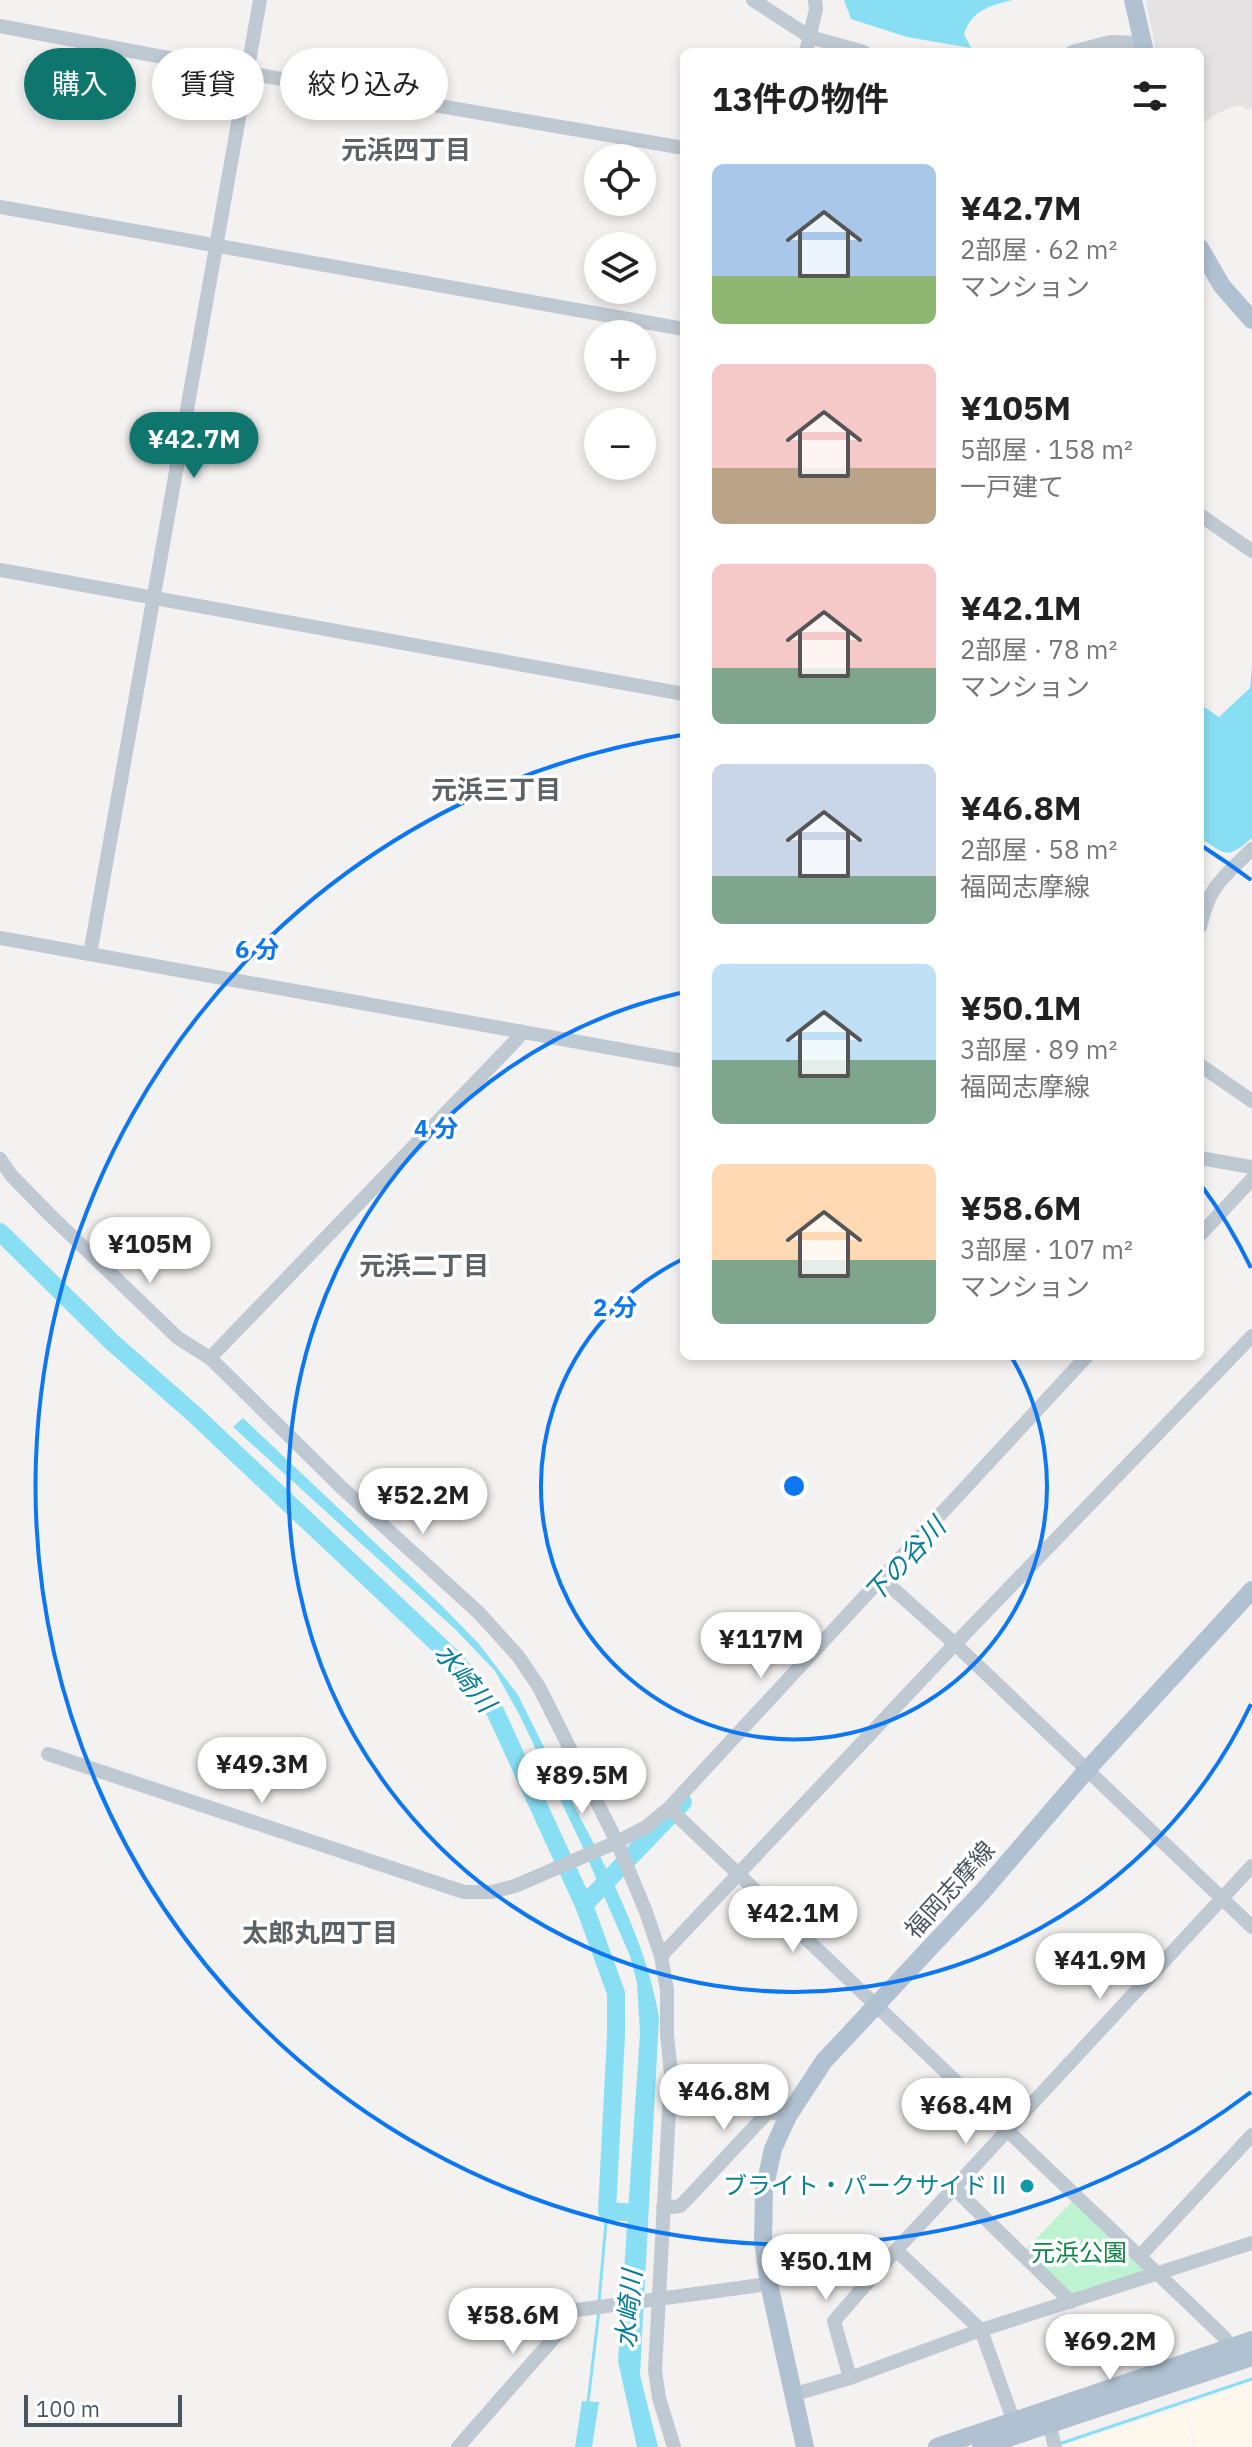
<!DOCTYPE html>
<html lang="ja">
<head>
<meta charset="utf-8">
<style>
  body { margin:0; font-family:"IBM Plex Sans","Noto Sans JP",sans-serif; background:#f6f6f6; color:#222; height:100vh; display:flex; flex-direction:column; font-size:30px; white-space:nowrap }
  * { box-sizing:border-box; margin:0 }
  p { font-size:26px; color:#767676 }
  .icon { flex:none; width:44px; height:44px; fill:none; stroke:currentColor; stroke-width:2; stroke-linecap:round; stroke-linejoin:round }
  .map { position:relative; flex:1; overflow:hidden }
  .drawer { position:absolute; left:680px; top:48px; width:524px; height:1312px; display:flex; flex-direction:column; background:#fff; border-radius:12px; box-shadow:0 4px 12px #0003 }
  .drawer>* { flex:none }
  .hud { position:absolute; left:24px; top:48px; width:536px; height:72px; display:flex; gap:16px }
  .fabs { position:absolute; left:584px; top:144px; display:grid; gap:16px }
  .fabs a { display:grid; place-items:center; width:72px; height:72px; border-radius:50%; background:#fff; box-shadow:0 4px 12px #0003; font-size:40px }
  .scale { position:absolute; left:24px; bottom:20px; width:158px; box-sizing:border-box; padding-left:8px; border:4px solid #485561; border-top:0; font-size:22px; line-height:28px; white-space:nowrap; color:#485561; -webkit-text-stroke:6px #fff; paint-order:stroke }
  .price { position:absolute; translate:-50% -68px; padding:0 18px; border-radius:28px; background:#fff; color:#222; font-size:26px; line-height:52px; filter:drop-shadow(0 2px 4px #0008) }
  .price::after { content:''; position:absolute; left:50%; top:48px; width:24px; height:18px; margin-left:-12px; background:inherit; clip-path:polygon(0 0,100% 0,50% 100%) }
  .price.current { background:#0f766e; color:#fff }
  ul { padding:0; list-style:none }
  li { display:flex; align-items:center; gap:24px; height:200px; padding:0 32px }
  li span { display:grid; place-items:center; flex:none; width:224px; height:160px; border-radius:12px; color:#555 }
  li>.icon { margin-inline-start:auto }
  span .icon { width:96px; height:96px; fill:#fffc; stroke-width:1 }
  li b { font-size:34px }
  h2 { display:flex; justify-content:space-between; align-items:center; height:96px; padding:0 32px; font-size:34px }
  .chip { padding:0 28px; border-radius:36px; background:#fff; box-shadow:0 4px 12px #0003; font-size:28px; line-height:72px }
  .chip.current { background:#0f766e; color:#fff }
  .map>svg:first-child { display:block }
  .commercial { fill:#fef8ec }
  .education { fill:#e5e2e3 }
  .green { fill:#bef3d2 }
  .water { fill:#88dff3 }
  .lines { fill:none; stroke-linecap:round; stroke-linejoin:round }
  .stream { stroke:#88dff3; stroke-width:3 }
  .river { stroke:#88dff3; stroke-width:18 }
  .minor { stroke:#bec9d2; stroke-width:14 }
  .major { stroke:#b0c1d2; stroke-width:18 }
  .ring { fill:none; stroke:#0c76f3; stroke-width:4 }
  .culture-dot { fill:#0f9aa8; stroke:#fff; stroke-width:3 }
  .labels { text-anchor:middle; stroke-width:7; stroke-linejoin:round; paint-order:stroke }
  .street-label { font-size:24px; fill:#485561; stroke:#fff }
  .culture-label { font-size:24px; fill:#0d838f; stroke:#fff; text-anchor:end }
  .park-label { font-size:24px; fill:#118448; stroke:#fff }
  .neighbourhood-label { font-size:26px; font-weight:bold; fill:#5d6267; stroke:#fff }
  .water-label { font-size:26px; font-style:italic; fill:#057c98; stroke:#fff }
  .centre { fill:#0c76f3; stroke:#fff; stroke-width:4 }
  .ring-label { font-size:24px; text-anchor:middle; font-weight:bold; fill:#0c76f3; stroke:#fff; stroke-width:7; stroke-linejoin:round; paint-order:stroke }
</style>
</head>
<body>
<div class="map">
<svg width="1252" height="2447" viewBox="0 0 1252 2447">
  <rect width="100%" height="100%" fill="#f4f1f1"/>
  <g class="commercial">
    <polygon points="1252,2382 1252,2447 1196,2447 1185,2405"/>
    <polygon points="1184,2406 1194,2447 1063,2447 1063,2446"/>
  </g>
  <polygon class="education" points="1146,0 1252,0 1252,108 1247,110 1242,105 1233,107 1218,113 1200,125 1200,52 1156,52"/>
  <polygon class="green" points="1074,2200 1144,2265 1142,2274 1074,2297 1023,2252"/>
  <g class="water">
    <path d="M 844,0 L 1012,0 C 991,6 972,9 964,34 L 971,48 L 907,37 L 851,19 Z"/>
    <path d="M 1252,667 L 1252,838 C 1226,860 1227,855 1200,838 L 1200,704 L 1219,717 L 1250,688 Z"/>
    <path d="M 243,1418 L 442,1606 L 479,1644 L 518,1695 C 534,1726 549,1758 565,1789 C 603,1861 645,1936 659,2017 L 640,2375 L 658,2447 L 637,2447 L 618,2361 L 640,2033 L 637,1983 L 630,1956 L 579,1839 L 519,1714 L 495,1671 L 456,1630 L 233,1427 Z"/>
    <polygon points="582,2401 599,2402 592,2447 575,2447"/>
  </g>
  <g class="lines">
    <g class="stream">
      <polyline points="599,2302 607,2211"/>
      <polyline points="588,2402 599,2310"/>
      <polyline points="1062,2443 1252,2379"/>
    </g>
    <g class="river">
      <polyline points="0,1232 113,1343 195,1415 457,1662 495,1711 584,1905 616,1993 616,2035 607,2211 638,2213 637,2228"/>
      <polyline points="584,1905 683,1802"/>
    </g>
    <g class="minor">
      <polyline points="753,0 810,37 864,52"/>
      <polyline points="0,26 247,73 684,148"/>
      <polyline points="806,52 816,9 815,0"/>
      <polyline points="1072,52 1110,42 1143,43"/>
      <polyline points="0,207 684,329"/>
      <polyline points="1200,515 1252,551"/>
      <polyline points="0,570 684,694"/>
      <path d="M 1200,927 C 1210,884 1222,879 1252,849"/>
      <polyline points="0,938 684,1061"/>
      <polyline points="90,954 260,0"/>
      <polyline points="1200,1065 1252,1101"/>
      <polyline points="1200,1158 1252,1167"/>
      <polyline points="0,1159 11,1175 50,1215 178,1338 210,1358 341,1487 479,1613 518,1656 539,1687 617,1842 646,1912 661,1956 667,1990 667,2034 671,2074 655,2370 659,2398 674,2447"/>
      <polyline points="1200,1235 1252,1179"/>
      <polyline points="210,1358 518,1038 520,1031"/>
      <polyline points="880,1577 955,1644 1252,1927"/>
      <polyline points="48,1754 464,1892 492,1892 515,1886 617,1842 646,1827 669,1808 1087,1356"/>
      <polyline points="669,1808 1224,2337 1229,2347"/>
      <polyline points="661,1956 955,1644 1252,1336"/>
      <polyline points="954,2188 1252,1866"/>
      <polyline points="663,2208 680,2206 689,2197 768,2112 788,2116"/>
      <polyline points="1141,2255 1252,2135"/>
      <polyline points="1071,2302 954,2188 896,2250 981,2330 1252,2243"/>
      <polyline points="850,2378 834,2321 896,2250"/>
      <polyline points="792,2395 850,2378 981,2330 1014,2422"/>
      <polyline points="1047,2415 1055,2447"/>
      <polyline points="458,2447 568,2322 569,2311 769,2284"/>
    </g>
    <g class="major">
      <polyline points="1133,0 1145,52"/>
      <polyline points="1200,248 1222,286 1252,320"/>
      <polyline points="805,2447 769,2284 763,2241 764,2190 773,2149 788,2116 824,2061 983,1891 1086,1771 1252,1590"/>
      <polyline points="937,2447 1252,2340"/>
      <polyline points="981,2447 1252,2357"/>
    </g>
  </g>
  <g class="ring">
    <path d="M1012 1358A253 253 0 1 1 683 1259"/>
    <path d="M1251 1704A506 506 0 1 1 680 993M1201 1185A506 506 0 0 1 1251 1268"/>
    <path d="M1251 2092A759 759 0 1 1 682 735M1202 846A759 759 0 0 1 1251 880"/>
  </g>
  <circle class="culture-dot" cx="1027" cy="2186" r="8"/>
  <g class="labels">
    <g class="street-label">
      <text transform="translate(950 1890) rotate(-48)" y="8">福岡志摩線</text>
    </g>
    <g class="culture-label">
      <text x="1011" y="2194">ブライト・パークサイドⅡ</text>
    </g>
    <g class="park-label">
      <text x="1079" y="2261">元浜公園</text>
    </g>
    <g class="neighbourhood-label">
      <text x="406" y="159">元浜四丁目</text>
      <text x="496" y="799">元浜三丁目</text>
      <text x="424" y="1275">元浜二丁目</text>
      <text x="320" y="1942">太郎丸四丁目</text>
    </g>
    <g class="water-label">
      <text transform="translate(905 1560) rotate(-47)" y="9">下の谷川</text>
      <text transform="translate(465 1678) rotate(51)" y="9">水崎川</text>
      <text transform="translate(629 2309) rotate(-85)" y="9">水崎川</text>
    </g>
  </g>
  <circle cx="794" cy="1486" r="12" class="centre"/>
  <g class="ring-label">
    <text x="257" y="958">6 分</text>
    <text x="436" y="1137">4 分</text>
    <text x="615" y="1316">2 分</text>
  </g>
</svg>
<div class="fabs">
<a><svg class="icon" aria-label="locate" viewBox="0 0 24 24"><circle cx="12" cy="12" r="6"/><path d="M12 2v4M12 18v4M2 12h4M18 12h4"/></svg></a>
<a><svg class="icon" aria-label="layers" viewBox="0 0 24 24"><path d="M12 4l9 5-9 5-9-5zM3 14l9 5 9-5"/></svg></a>
<a>+</a>
<a>−</a>
</div>
<div class="scale">100 m</div>
<b class="price current" style="left:194px;top:480px">¥42.7M</b>
<b class="price" style="left:150px;top:1285px">¥105M</b>
<b class="price" style="left:423px;top:1536px">¥52.2M</b>
<b class="price" style="left:761px;top:1680px">¥117M</b>
<b class="price" style="left:262px;top:1805px">¥49.3M</b>
<b class="price" style="left:582px;top:1816px">¥89.5M</b>
<b class="price" style="left:793px;top:1954px">¥42.1M</b>
<b class="price" style="left:1100px;top:2001px">¥41.9M</b>
<b class="price" style="left:724px;top:2132px">¥46.8M</b>
<b class="price" style="left:966px;top:2146px">¥68.4M</b>
<b class="price" style="left:826px;top:2302px">¥50.1M</b>
<b class="price" style="left:513px;top:2356px">¥58.6M</b>
<b class="price" style="left:1110px;top:2382px">¥69.2M</b>
<div class="hud">
<a class="chip current">購入</a>
<a class="chip">賃貸</a>
<a class="chip">絞り込み</a>
</div>
<section class="drawer">
<h2>13件の物件<svg class="icon" aria-label="filters" viewBox="0 0 24 24"><path d="M4 7h16M4 17h16"/><circle cx="9" cy="7" r="2"/><circle cx="15" cy="17" r="2"/></svg></h2>
<ul>
<li><span style="background:linear-gradient(#a9c7e8 70%,#8fb573 0)"><svg class="icon" aria-label="home" viewBox="0 0 24 24"><path d="M3 11l9-7 9 7M6 9v11h12V9"/></svg></span><div><b>¥42.7M</b><p>2部屋 · 62 m²</p><p>マンション</p></div></li>
<li><span style="background:linear-gradient(#f6c9c9 65%,#b9a48a 0)"><svg class="icon" aria-label="home" viewBox="0 0 24 24"><path d="M3 11l9-7 9 7M6 9v11h12V9"/></svg></span><div><b>¥105M</b><p>5部屋 · 158 m²</p><p>一戸建て</p></div></li>
<li><span style="background:linear-gradient(#f6c9c9 65%,#7fa58c 0)"><svg class="icon" aria-label="home" viewBox="0 0 24 24"><path d="M3 11l9-7 9 7M6 9v11h12V9"/></svg></span><div><b>¥42.1M</b><p>2部屋 · 78 m²</p><p>マンション</p></div></li>
<li><span style="background:linear-gradient(#c9d6e8 70%,#7fa58c 0)"><svg class="icon" aria-label="home" viewBox="0 0 24 24"><path d="M3 11l9-7 9 7M6 9v11h12V9"/></svg></span><div><b>¥46.8M</b><p>2部屋 · 58 m²</p><p>福岡志摩線</p></div></li>
<li><span style="background:linear-gradient(#bfe0f5 60%,#7fa58c 0)"><svg class="icon" aria-label="home" viewBox="0 0 24 24"><path d="M3 11l9-7 9 7M6 9v11h12V9"/></svg></span><div><b>¥50.1M</b><p>3部屋 · 89 m²</p><p>福岡志摩線</p></div></li>
<li><span style="background:linear-gradient(#ffd9b3 60%,#7fa58c 0)"><svg class="icon" aria-label="home" viewBox="0 0 24 24"><path d="M3 11l9-7 9 7M6 9v11h12V9"/></svg></span><div><b>¥58.6M</b><p>3部屋 · 107 m²</p><p>マンション</p></div></li>
</ul>
</section>
</div>
</body>
</html>
